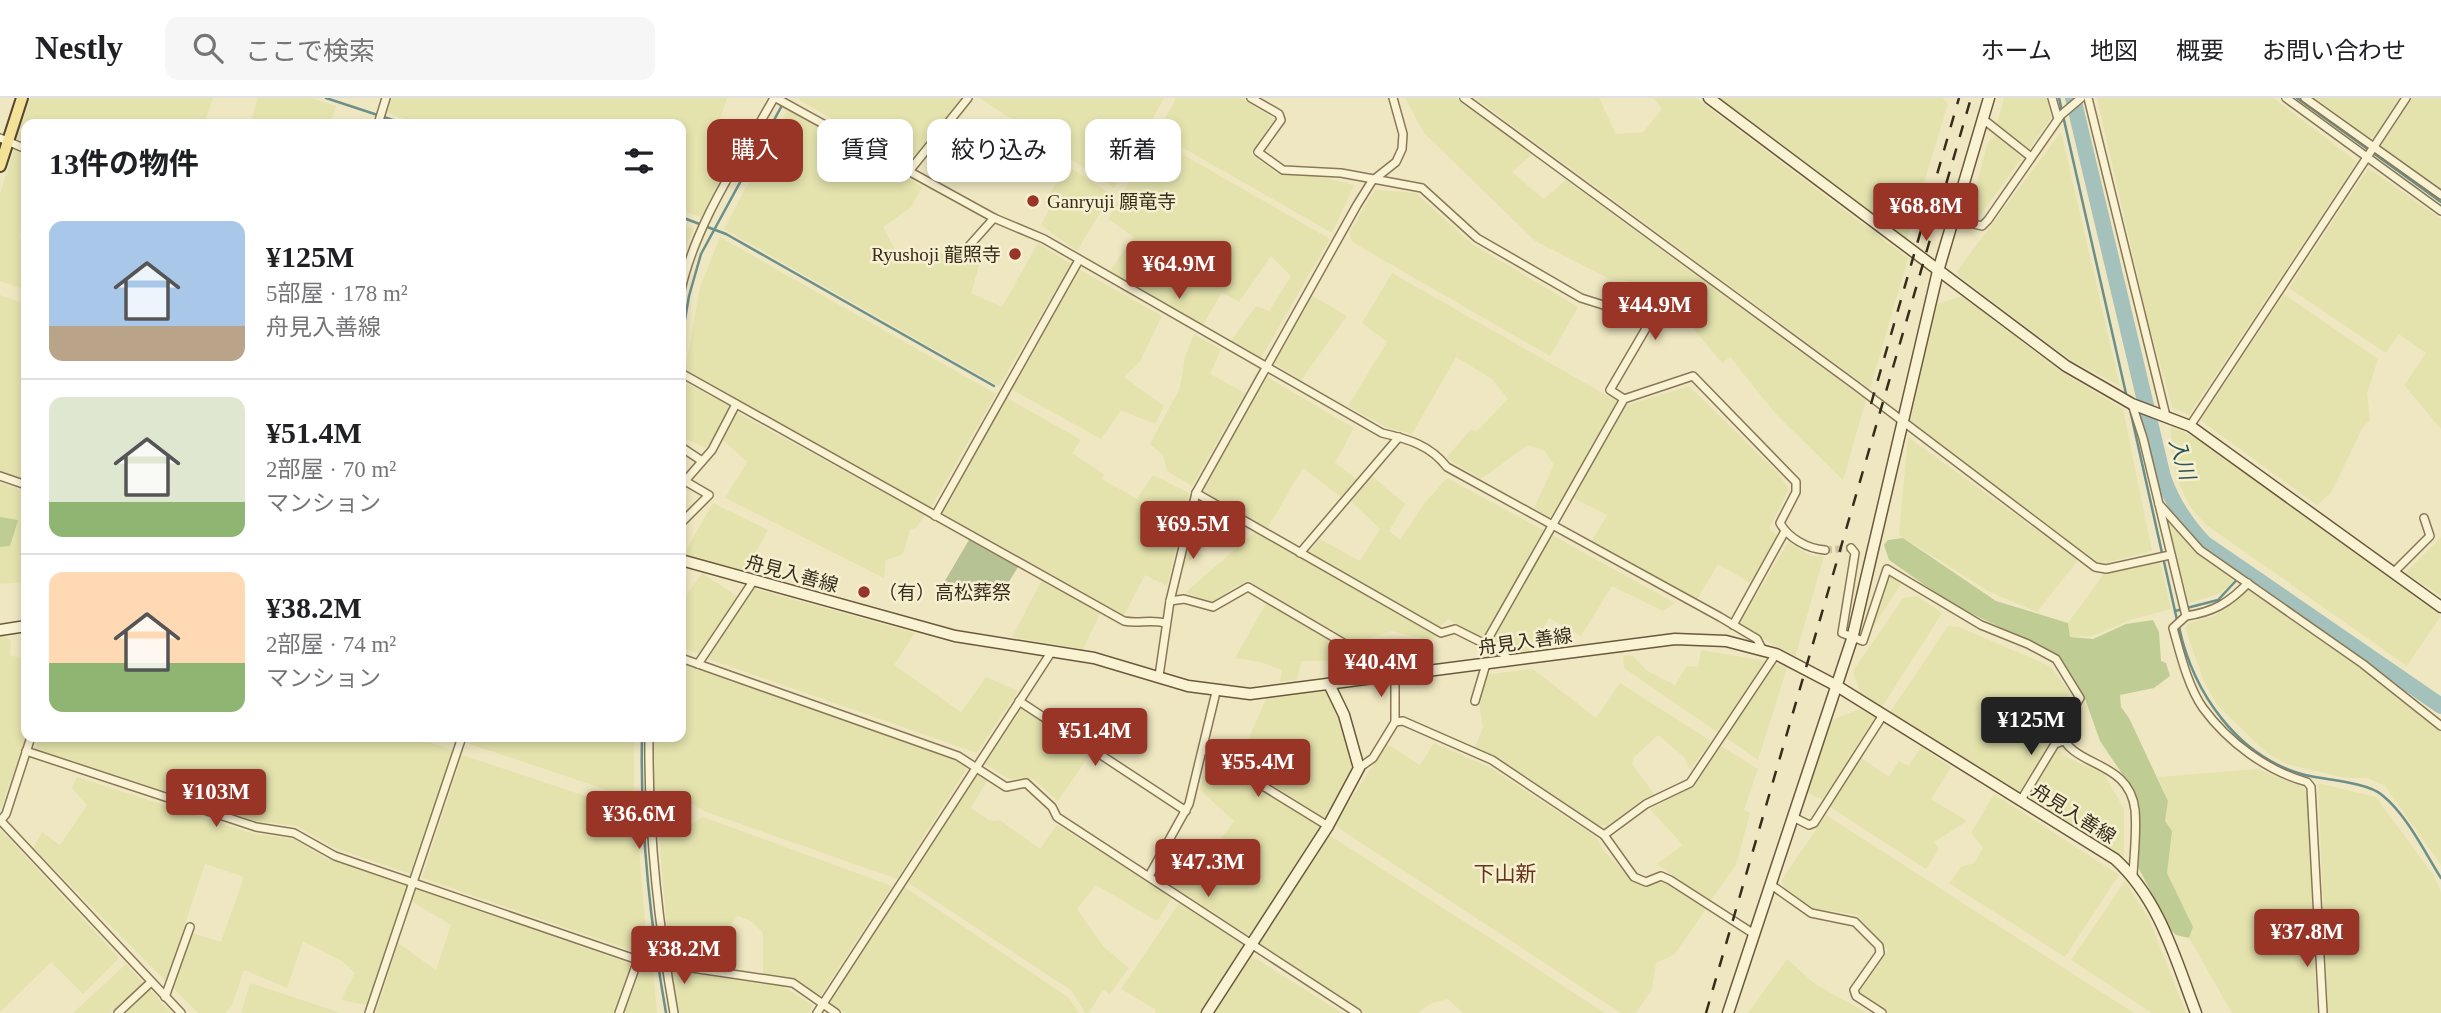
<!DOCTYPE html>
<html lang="ja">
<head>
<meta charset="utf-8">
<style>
  body { margin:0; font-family:"Times New Roman","Noto Sans JP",serif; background:#f6f6f6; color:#202124; height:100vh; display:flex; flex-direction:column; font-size:26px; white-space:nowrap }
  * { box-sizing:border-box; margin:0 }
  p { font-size:23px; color:#757577 }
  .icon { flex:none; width:38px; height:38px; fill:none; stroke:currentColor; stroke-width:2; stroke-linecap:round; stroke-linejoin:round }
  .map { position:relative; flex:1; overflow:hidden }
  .sheet { position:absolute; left:21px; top:21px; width:665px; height:623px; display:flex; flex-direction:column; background:#fff; border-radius:14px; box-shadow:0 4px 10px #0003 }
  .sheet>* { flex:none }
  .banner { position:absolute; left:707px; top:21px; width:665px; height:63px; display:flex; gap:14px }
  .price { position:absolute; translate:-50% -60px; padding:0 16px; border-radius:7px; background:#983527; color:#fff; font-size:23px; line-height:46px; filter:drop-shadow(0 2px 4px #0008) }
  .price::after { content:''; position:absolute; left:50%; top:42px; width:21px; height:16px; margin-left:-10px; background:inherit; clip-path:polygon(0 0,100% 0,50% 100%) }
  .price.current { background:#222; color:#fff }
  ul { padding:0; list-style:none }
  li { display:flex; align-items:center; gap:21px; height:175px; padding:0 28px }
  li+li { border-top:2px solid #e0e0e0 }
  li span { display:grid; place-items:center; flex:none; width:196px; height:140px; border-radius:14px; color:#555 }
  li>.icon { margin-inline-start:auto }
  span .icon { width:84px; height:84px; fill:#fffc; stroke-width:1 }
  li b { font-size:30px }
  h2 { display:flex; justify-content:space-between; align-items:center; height:84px; padding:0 28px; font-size:30px }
  .chip { padding:0 24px; border-radius:14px; background:#fff; box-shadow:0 4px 10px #0003; font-size:24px; line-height:63px }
  .chip.current { background:#983527; color:#fff }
  header { display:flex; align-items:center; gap:42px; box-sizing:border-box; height:98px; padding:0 35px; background:#fff; border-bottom:2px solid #e0e0e0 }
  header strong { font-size:33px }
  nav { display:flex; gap:38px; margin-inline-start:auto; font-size:24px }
  .search { width:490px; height:63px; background:#f6f6f6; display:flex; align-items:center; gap:18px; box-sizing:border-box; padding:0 24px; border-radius:14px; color:#757577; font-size:26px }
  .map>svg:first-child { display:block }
  .farmland { fill:#e4e3ae }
  .green { fill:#bfcd95 }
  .cemetery { fill:#b6c194 }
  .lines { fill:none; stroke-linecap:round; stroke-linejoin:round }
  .stream { stroke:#6b8f8b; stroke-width:2.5 }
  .river { stroke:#a4c1bc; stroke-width:16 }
  .street-tunnel { stroke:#cac2a0; stroke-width:7; stroke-dasharray:7 3.5; stroke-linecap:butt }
  .street-casing { stroke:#887858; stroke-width:10 }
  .secondary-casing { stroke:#6a593c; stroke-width:13 }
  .primary-casing { stroke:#56452d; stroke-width:14 }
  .street { stroke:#f9f3d4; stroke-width:7 }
  .secondary { stroke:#f9f3d4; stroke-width:10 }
  .primary { stroke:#f3e298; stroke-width:10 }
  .rail { stroke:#382d1d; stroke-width:2.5; stroke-dasharray:12 12; stroke-linecap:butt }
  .poi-dot { fill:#983527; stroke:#f6f0d1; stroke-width:2.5 }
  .labels { text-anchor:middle; stroke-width:5; stroke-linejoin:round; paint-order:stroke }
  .poi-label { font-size:19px; fill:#382d1d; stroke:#f6f0d1; text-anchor:start }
  .street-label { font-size:19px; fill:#382d1d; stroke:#f6f0d1 }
  .water-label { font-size:21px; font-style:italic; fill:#2c5558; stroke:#f6f0d1 }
  .neighbourhood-label { font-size:21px; fill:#65341b; stroke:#f6f0d1 }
</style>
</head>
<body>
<header>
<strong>Nestly</strong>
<div class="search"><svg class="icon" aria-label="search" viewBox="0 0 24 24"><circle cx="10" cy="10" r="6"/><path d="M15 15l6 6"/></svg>ここで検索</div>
<nav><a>ホーム</a><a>地図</a><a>概要</a><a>お問い合わせ</a></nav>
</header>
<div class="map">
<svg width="2441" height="915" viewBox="0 0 2441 915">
  <rect width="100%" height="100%" fill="#efe7c1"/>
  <g class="farmland">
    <polygon points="30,0 213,0 204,26 26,26 26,43 17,40"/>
    <polygon points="258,0 311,0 336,8 330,26 250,26"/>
    <polygon points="392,0 727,0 714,39 742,49 703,120 681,112 681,26 421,26 387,15"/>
    <polygon points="800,0 963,0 908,65 799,2"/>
    <polygon points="980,0 1164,0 1114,90"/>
    <polygon points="1176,0 1241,0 1274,21 1251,56 1277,75 1318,78 1354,87 1332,135 1157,35"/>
    <polygon points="1405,0 1456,0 1532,56 1512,74 1544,101 1566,82 1866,302 1843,382 1775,315 1730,259 1722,265 1684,219 1633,184 1608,180 1535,143 1424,35"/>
    <polygon points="1475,0 1599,0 1616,36 1643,34 1662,11 1654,0 1696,0 1908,160 1870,291"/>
    <polygon points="1719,0 1942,0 1948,5 1907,141"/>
    <polygon points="2004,0 2047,0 2051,20 2029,51 1997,26"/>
    <polygon points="2097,0 2274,0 2357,64 2189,317 2172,309 2147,219"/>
    <polygon points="2314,0 2399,0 2374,39 2367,40"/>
    <polygon points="2412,0 2441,0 2441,92 2380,49"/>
    <polygon points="787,12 923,89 911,109 883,129 903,167 928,156 937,163 947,144 981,161 971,195 1002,209 1038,145 1071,166 999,288 724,131"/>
    <polygon points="2061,34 2120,288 2072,263 1959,178 1957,173"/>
    <polygon points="1995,37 2022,60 1978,120 1969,118 1987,47"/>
    <polygon points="1154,40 1330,141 1261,260 1231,243 1256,208 1269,213 1291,178 1271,158 1239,204 1222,194 1203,227 1110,173 1134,139 1108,121"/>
    <polygon points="14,51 26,55 26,110 19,139 26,146 26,192 0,183 0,96"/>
    <polygon points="1069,69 1111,96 1077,153 1041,127 1053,104 1048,97"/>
    <polygon points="2368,70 2441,121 2441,331 2404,287 2426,255 2399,236 2386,255 2289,190"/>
    <polygon points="1375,92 1416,95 1472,146 1578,209 1550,258 1352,144 1349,135"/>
    <polygon points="681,127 694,131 681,157"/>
    <polygon points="720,139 996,296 930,411 685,273 700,189"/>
    <polygon points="1080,172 1162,218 1140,263 1124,279 1164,308 1155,326 1121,312 1101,341 1011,291"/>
    <polygon points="1392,175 1618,304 1550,420 1534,410 1554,367 1545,353 1528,347 1481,381 1446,360 1471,331 1476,334 1508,301 1492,281 1456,259 1412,336 1385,329 1348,308 1387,244 1362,225"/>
    <polygon points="2284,196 2378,261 2367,295 2370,322 2363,329 2331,395 2317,407 2200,322"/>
    <polygon points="0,197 26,206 26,382 0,373"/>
    <polygon points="1311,197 1347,218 1301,282 1272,264"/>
    <polygon points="1962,198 2060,273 2123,311 2152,453 2105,465 2096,463 1910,324 1937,206"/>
    <polygon points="1194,236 1221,251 1210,276 1245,295 1192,388 1167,373 1163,357 1150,346 1180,290 1185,259"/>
    <polygon points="1265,278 1354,330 1335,365 1358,382 1342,400 1303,370 1267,431 1201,394"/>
    <polygon points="682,283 731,309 708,351 681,339"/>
    <polygon points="1689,288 1777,374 1789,391 1769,431 1779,439 1752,486 1718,466 1696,503 1590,446 1607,417 1571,399 1624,308"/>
    <polygon points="1007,300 1081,342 1072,355 1104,376 1102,381 1137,401 1153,377 1189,395 1167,488 1145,477 1124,517 942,415"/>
    <polygon points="736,314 925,417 916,430 910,432 903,456 886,462 884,480 725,400 747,364 723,342"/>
    <polygon points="2171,328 2201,343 2441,518 2407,568 2205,426 2191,410 2177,382 2171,352"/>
    <polygon points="1908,339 2078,462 2037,514 1990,494 1899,437"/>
    <polygon points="1372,378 1405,406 1389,433 1400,442 1423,407 1447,380 1545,433 1483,541 1448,521 1439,530 1308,455 1320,441 1360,463 1380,431 1351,403"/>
    <polygon points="0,385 26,393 26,484 0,486"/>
    <polygon points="1198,400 1235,421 1183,469"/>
    <polygon points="713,405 768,432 745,473 683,457"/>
    <polygon points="2167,422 2199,456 2234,483 2219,496 2189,505"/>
    <polygon points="1256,433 1438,538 1428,542 1392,533 1365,541 1360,548 1249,485 1235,488 1215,504 1206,506 1186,494"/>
    <polygon points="1550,436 1675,505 1663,513 1612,488 1581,538 1549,520 1529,554 1508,556 1489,545"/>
    <polygon points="2441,439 2441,498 2405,475"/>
    <polygon points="1788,444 1811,458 1824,458 1795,560 1739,526"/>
    <polygon points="2160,464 2171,511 2130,522 2093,538 2069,539 2068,525 2104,476"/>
    <polygon points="702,475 738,499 699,556 681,549 681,505"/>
    <polygon points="1889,478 1901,486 1870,534"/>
    <polygon points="1042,482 1101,514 1083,551 1012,539"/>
    <polygon points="752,490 915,535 894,567 961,614 986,579 1018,593 977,655 708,561"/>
    <polygon points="2246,491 2369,575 2441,632 2441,767 2385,688 2367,680 2346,680 2286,666 2267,655 2218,608 2204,584 2185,529 2189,525 2214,518 2232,506"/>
    <polygon points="1917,498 1942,515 1882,609 1860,594 1853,573 1903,500"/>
    <polygon points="1267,504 1366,562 1368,574 1340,577 1339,563 1301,563 1297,582 1280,584 1282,572 1260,564 1235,560"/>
    <polygon points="1948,528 1959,529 2050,568 2070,594 2052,634 2053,643 2019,696 1890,614"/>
    <polygon points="0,536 11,542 10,557 26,562 27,639 0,713"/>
    <polygon points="1701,552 1766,563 1717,634 1624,570 1623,558 1632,557 1647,573 1675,587 1687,568 1698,569"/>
    <polygon points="1775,565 1787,570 1758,662 1725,639"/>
    <polygon points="681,566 957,662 967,670 897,781 704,713 671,694 651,691 653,639 681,639"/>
    <polygon points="1533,571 1596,620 1620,585 1711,643 1690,672 1684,659 1658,637 1634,659 1632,666 1655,697 1643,701 1607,728 1598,727 1496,662 1474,651 1483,630 1478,599 1483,577"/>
    <polygon points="1325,592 1329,595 1353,663 1352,674 1327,720 1321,718 1238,665 1267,599"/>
    <polygon points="1022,609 1091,655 1058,703 1033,681 1009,681 985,666"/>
    <polygon points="1860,611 1875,619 1822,702 1807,694 1832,622"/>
    <polygon points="39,639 412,639 453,652 410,776 335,750 297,728 256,723 35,652"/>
    <polygon points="469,639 634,639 634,701 467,645"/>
    <polygon points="1434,645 1491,670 1596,739 1604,753 1633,783 1646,787 1664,783 1706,811 1674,857 1656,865 1652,891 1636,915 1621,915 1334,727 1387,646 1420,667"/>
    <polygon points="1721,648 1758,671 1744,712 1750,715 1736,767 1710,803 1657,766 1683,747 1650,711 1694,688"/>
    <polygon points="1921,649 1951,669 1931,701 1967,723 1934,744 1939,751 1926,771 1830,709 1861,660 1889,679 1899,663 1909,668"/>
    <polygon points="2058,650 2064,658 2104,676 2124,711 2124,763 2027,700"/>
    <polygon points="462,657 636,715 648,858 422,780"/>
    <polygon points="1212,659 1321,727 1322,731 1252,836 1247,837 1155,776 1180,739 1204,764 1234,723 1200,692 1207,661"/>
    <polygon points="2258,671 2303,689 2307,695 2317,915 2232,915 2189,840 2192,829 2167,775 2165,723 2168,703 2158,679"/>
    <polygon points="977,676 987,683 971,710 990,723 1000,722 1040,751 1057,727 1173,799 1157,823 1096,787 1077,811 1104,849 1129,870 1110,896 1103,892 1089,915 1085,915 1072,893 907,784"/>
    <polygon points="77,679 254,736 294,741 325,760 407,788 367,907 341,902 355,875 343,864 303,843 287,890 244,872 232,907 225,915 198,915 172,889 192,835 221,844 244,779 205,766 166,883 33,750 42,734 60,747 87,707 72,690"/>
    <polygon points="2318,685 2376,699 2434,778 2441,794 2441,915 2328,915"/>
    <polygon points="1994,696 2119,777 2065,859 1949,785 1961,769 1974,765 1983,750 1971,735"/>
    <polygon points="1826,717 2134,915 1888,915 1859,894 1888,852 1857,817 1813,810 1785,791 1781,783"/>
    <polygon points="703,719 892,788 819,900 788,879 763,875 763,835 751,823 738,818 721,838 716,834 695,866 670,863 659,739 678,734"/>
    <polygon points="0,731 119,860 83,896 51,864 0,914"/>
    <polygon points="1329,737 1482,835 1605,915 1463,915 1448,901 1430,906 1418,915 1365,915 1258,845"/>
    <polygon points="2125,783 2149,821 2186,915 2152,915 2071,862"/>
    <polygon points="903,788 1068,899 1079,915 845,915 829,905"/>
    <polygon points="417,791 631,866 614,915 376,915 398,845 436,872 451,827 411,803"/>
    <polygon points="1179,805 1242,846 1244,851 1201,915 1155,915 1156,912 1121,891"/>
    <polygon points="1250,857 1342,915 1212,915"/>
    <polygon points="1787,861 1815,886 1867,915 1748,915"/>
    <polygon points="126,866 143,885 110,915 73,915"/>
    <polygon points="642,868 653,873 657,915 624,915"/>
    <polygon points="670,873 780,887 813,907 809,915 678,915"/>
    <polygon points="250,885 341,915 241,915"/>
    <polygon points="150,892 171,915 126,915"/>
  </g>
  <g class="green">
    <polygon points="0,419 18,422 10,448 0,449"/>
    <polygon points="1903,440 1996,503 2068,525 2070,539 2093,541 2126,526 2153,522 2159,534 2161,563 2166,565 2170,578 2154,590 2120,597 2121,609 2129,620 2168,703 2165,723 2172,733 2167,775 2193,829 2189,840 2176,837 2170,831 2137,767 2138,709 2131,689 2100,643 2084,598 2057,557 1950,505 1889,462 1884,447 1888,442"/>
  </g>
  <polygon class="cemetery" points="969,442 1018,469 1005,490 958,502 936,498"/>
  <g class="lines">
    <g class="stream">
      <polyline points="326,0 405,26"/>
      <polyline points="2059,0 2127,300"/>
      <polyline points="2297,0 2441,104"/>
      <polyline points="681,119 726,136 994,288"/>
      <polyline points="681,245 689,198 701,156 786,0"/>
      <polyline points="2129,307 2177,522"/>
      <polyline points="2175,513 2218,502 2246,472"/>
      <path d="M 2179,529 C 2193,594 2237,659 2305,677 C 2325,682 2367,684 2382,697 C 2407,717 2424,753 2441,780"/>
      <path d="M 642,639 C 640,731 650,824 666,915"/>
    </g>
    <path class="river" d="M 2073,0 L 2163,379 C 2172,405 2185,425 2204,445 L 2441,608"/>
    <polyline class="street-tunnel" points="1825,452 1851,450"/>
    <g class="street-casing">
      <g id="street">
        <path d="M 776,0 L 994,120 L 1044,141 L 1382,335 C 1408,341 1430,347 1447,369 L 1720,519 L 1757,541 L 1762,551"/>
        <path d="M 1251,0 L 1279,16 L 1281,22 L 1258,54 L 1283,72 L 1341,75 L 1422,90 L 1477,140 L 1581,200 L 1635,217 L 1648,227 L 1610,292 L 1624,301 L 1693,278 L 1796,384 L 1796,394 L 1780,425 C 1788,440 1808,451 1825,452"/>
        <polyline points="1464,0 1855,287 2095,469 2106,471 2170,457"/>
        <polyline points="2052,0 2058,21"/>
        <polyline points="2088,0 2166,318"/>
        <polyline points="2286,0 2441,113"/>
        <polyline points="2305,0 2441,97"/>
        <polyline points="1983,21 2031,59"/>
        <polyline points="378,26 386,0"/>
        <polyline points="0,40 26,51"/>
        <polyline points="910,72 968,0"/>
        <polyline points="1953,121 1982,128 1988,122 2061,17 2081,0"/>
        <polyline points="969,148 994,120"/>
        <path d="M 681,192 C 696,124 740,61 774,0"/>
        <path d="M 681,275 L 1124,523 C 1138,526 1150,521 1165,525"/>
        <path d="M 2132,306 L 2143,340 L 2186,518 L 2173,530 C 2180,555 2188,589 2203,610 C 2228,644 2267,673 2307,684 L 2311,689 L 2323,915"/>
        <polyline points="2190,328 2406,0"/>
        <polyline points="681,349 702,363"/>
        <polyline points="0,378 26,387"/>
        <polyline points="1196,395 1441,535 1455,531 1501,554 1511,563"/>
        <polyline points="2159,406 2200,452 2363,566 2441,628"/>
        <polyline points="935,418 1079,162"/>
        <polyline points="681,425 709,397 685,383 712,352 736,306"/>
        <path d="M 1851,450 L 1855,455 L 1842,535 L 1863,543 L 1887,471 L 1981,527 L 2028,546 L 2056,561 L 2080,600 L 2060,633 C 2071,671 2129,660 2135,712 C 2137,733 2134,756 2133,777"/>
        <polyline points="1300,455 1399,339"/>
        <polyline points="2393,475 2430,438 2424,420"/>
        <polyline points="1170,503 1184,501 1213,509 1248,489 1369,560 1371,581"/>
        <path d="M 2186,518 C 2213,514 2229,505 2248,485"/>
        <polyline points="1733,527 1785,433"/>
        <polyline points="1485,546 1624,301"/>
        <polyline points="681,560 958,658 1006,689 1026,685 1052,709 1057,719 1357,915"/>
        <polyline points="698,566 754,482"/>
        <polyline points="1159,578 1170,503 1196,395 1357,107 1372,83 1396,64 1402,51 1403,36 1393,0"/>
        <polyline points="1395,578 1395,624"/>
        <polyline points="1019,603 1186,713"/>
        <polyline points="1475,603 1486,566"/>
        <path d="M 649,639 C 648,731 658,824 674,915"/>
        <polyline points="1203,651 1328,728"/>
        <polyline points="26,653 256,729 294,735 335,758 638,862 793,885 836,915"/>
        <polyline points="1359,670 1373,660 1395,624 1403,623 1492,662 1604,737 1634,779 1646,784 1661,778 1670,782 1754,836"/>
        <polyline points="2021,702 2055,646 2063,643"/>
        <polyline points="1793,719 1809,727 1814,725 1883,617"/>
        <polyline points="0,722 181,915"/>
        <polyline points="1,722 6,716 31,639"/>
        <polyline points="1604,737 1646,706 1690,685 1776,556"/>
        <polyline points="1149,778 1189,706 1216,594"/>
        <polyline points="1770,786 1811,815 1855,824 1879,848 1880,855 1854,892 1856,898 1882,915"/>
        <polyline points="165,899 190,829"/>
        <polyline points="118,915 151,884"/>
        <polyline points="369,915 462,639"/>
        <polyline points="619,915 638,862"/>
        <polyline points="817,915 1052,553"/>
      </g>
    </g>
    <g class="secondary-casing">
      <g id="secondary">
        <polyline points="1709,0 2066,268 2132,306 2190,328 2441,509"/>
        <path d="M 681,462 L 955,538 L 1094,560 L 1188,588 L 1250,596 L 1675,541 L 1726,543 L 1776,556 L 1837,588 L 2115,761 C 2160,802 2175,860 2196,915"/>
        <polyline points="0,532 26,528"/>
        <polyline points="1207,915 1328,728 1359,670 1344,617 1329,586"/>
        <polyline points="1728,915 1852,541 1938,173 1989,0"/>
      </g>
    </g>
    <g class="primary-casing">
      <polyline id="primary" points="0,68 22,0"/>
    </g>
    <use href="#street" class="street"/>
    <use href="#secondary" class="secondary"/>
    <use href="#primary" class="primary"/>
    <g class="rail">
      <polyline points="1871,306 1959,0"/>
      <polyline points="1706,915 1971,0"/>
    </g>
  </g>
  <g class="poi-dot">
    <circle cx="1033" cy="103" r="7"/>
    <circle cx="1015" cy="156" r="7"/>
    <circle cx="864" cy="494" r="7"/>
  </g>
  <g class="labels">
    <g class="poi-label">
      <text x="1047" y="110">Ganryuji 願竜寺</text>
      <text x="1001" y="163" text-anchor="end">Ryushoji 龍照寺</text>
      <text x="878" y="501">（有）高松葬祭</text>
    </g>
    <g class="street-label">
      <text transform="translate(792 475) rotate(15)" y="7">舟見入善線</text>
      <text transform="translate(1525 543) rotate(-8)" y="7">舟見入善線</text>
      <text transform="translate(2074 715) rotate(32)" y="7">舟見入善線</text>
    </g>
    <g class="water-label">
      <text transform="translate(2182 361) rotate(73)" y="7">入川</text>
    </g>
    <g class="neighbourhood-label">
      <text x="1505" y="783">下山新</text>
    </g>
  </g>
</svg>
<b class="price" style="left:1926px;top:145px">¥68.8M</b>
<b class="price" style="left:1179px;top:203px">¥64.9M</b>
<b class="price" style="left:1655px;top:244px">¥44.9M</b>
<b class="price" style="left:1193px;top:463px">¥69.5M</b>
<b class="price" style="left:1381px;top:601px">¥40.4M</b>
<b class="price current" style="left:2031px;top:659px">¥125M</b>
<b class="price" style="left:1095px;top:670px">¥51.4M</b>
<b class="price" style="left:1258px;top:701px">¥55.4M</b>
<b class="price" style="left:216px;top:731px">¥103M</b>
<b class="price" style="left:639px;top:753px">¥36.6M</b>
<b class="price" style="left:1208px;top:801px">¥47.3M</b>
<b class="price" style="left:2307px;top:871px">¥37.8M</b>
<b class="price" style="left:684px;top:888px">¥38.2M</b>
<div class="banner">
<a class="chip current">購入</a>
<a class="chip">賃貸</a>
<a class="chip">絞り込み</a>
<a class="chip">新着</a>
</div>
<section class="sheet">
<h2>13件の物件<svg class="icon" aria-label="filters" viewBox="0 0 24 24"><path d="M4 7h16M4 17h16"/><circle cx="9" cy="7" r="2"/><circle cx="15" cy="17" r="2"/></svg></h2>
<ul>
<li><span style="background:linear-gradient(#a9c7e8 75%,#b9a48a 0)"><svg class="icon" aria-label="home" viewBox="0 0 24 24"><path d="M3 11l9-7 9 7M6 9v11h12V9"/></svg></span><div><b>¥125M</b><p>5部屋 · 178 m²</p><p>舟見入善線</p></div></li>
<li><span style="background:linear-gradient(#dfe7d0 75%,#8fb573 0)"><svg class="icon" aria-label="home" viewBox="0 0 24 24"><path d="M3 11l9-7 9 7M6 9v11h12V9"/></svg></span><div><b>¥51.4M</b><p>2部屋 · 70 m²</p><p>マンション</p></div></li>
<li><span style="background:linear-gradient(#ffd9b3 65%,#8fb573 0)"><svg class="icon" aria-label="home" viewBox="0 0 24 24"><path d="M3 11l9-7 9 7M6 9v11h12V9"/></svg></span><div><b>¥38.2M</b><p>2部屋 · 74 m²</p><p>マンション</p></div></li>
</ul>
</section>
</div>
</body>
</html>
